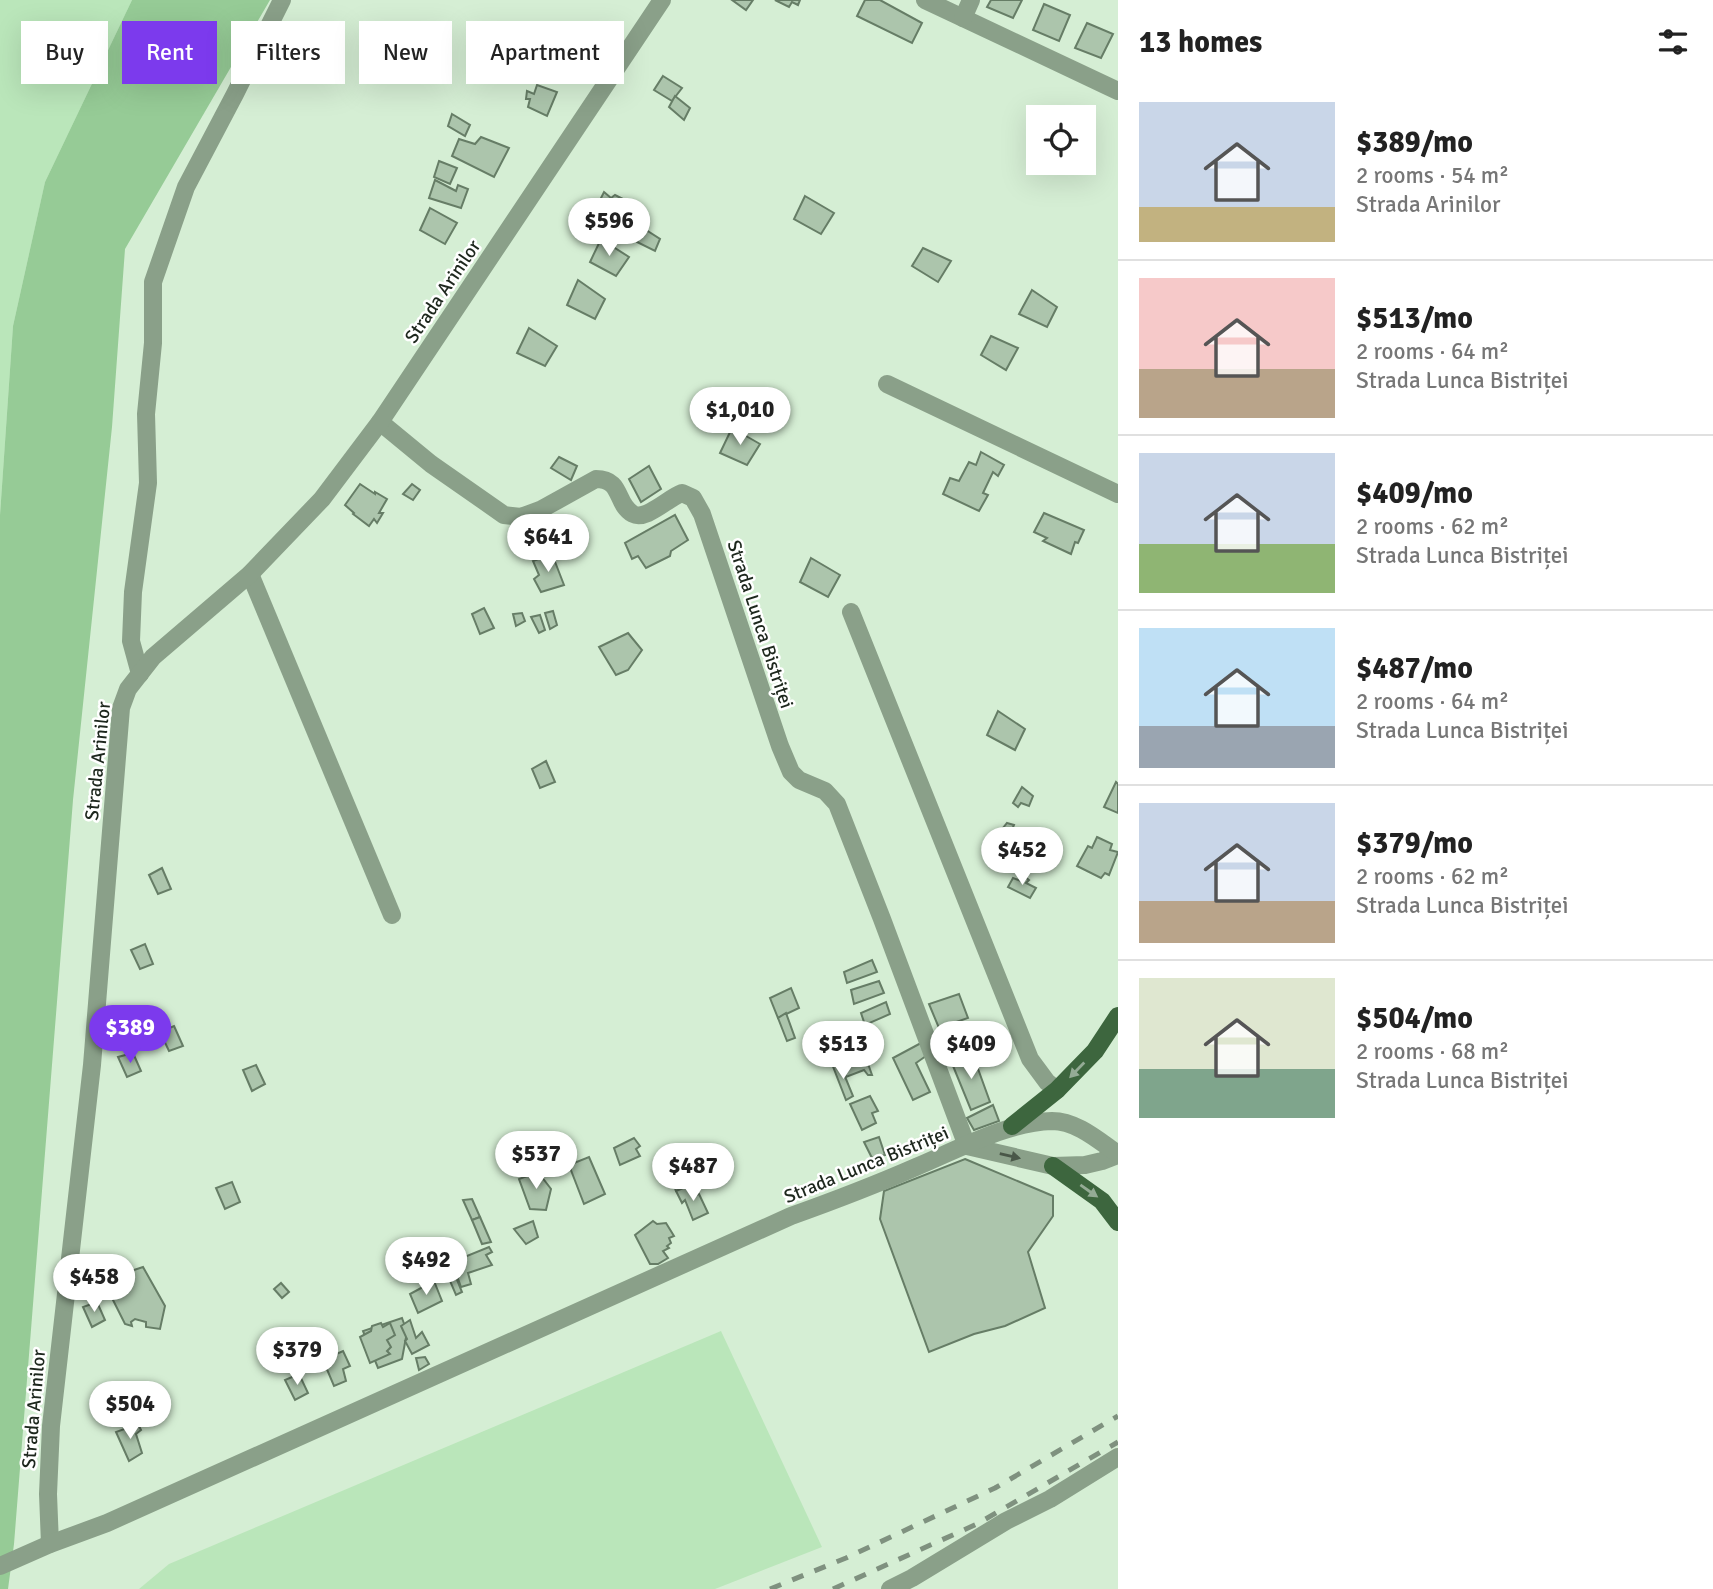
<!DOCTYPE html>
<html lang="en">
<head>
<meta charset="utf-8">
<style>
  body { margin:0; font-family:Signika,sans-serif; background:#f2f2f2; color:#222; height:100vh; display:flex; flex-direction:column; font-size:26px; white-space:nowrap }
  * { box-sizing:border-box; margin:0 }
  p { font-size:23px; color:#767676 }
  .icon { flex:none; width:38px; height:38px; fill:none; stroke:currentColor; stroke-width:2; stroke-linecap:round; stroke-linejoin:round }
  .map { position:relative; flex:1; overflow:hidden }
  .drawer { display:flex; flex-direction:column; background:#fff; width:595px }
  .drawer>* { flex:none }
  .top-card { position:absolute; left:21px; top:21px; width:665px; height:63px; display:flex; gap:14px }
  .tools { position:absolute; left:1026px; top:105px; display:grid; gap:14px }
  .tools a { display:grid; place-items:center; width:70px; height:70px; border-radius:0px; background:#fff; box-shadow:0 7px 28px #0002; font-size:35px }
  .price { position:absolute; translate:-50% -60px; padding:0 16px; border-radius:24px; background:#fff; color:#222; font-size:23px; line-height:46px; filter:drop-shadow(0 2px 4px #0008) }
  .price::after { content:''; position:absolute; left:50%; top:42px; width:21px; height:16px; margin-left:-10px; background:inherit; clip-path:polygon(0 0,100% 0,50% 100%) }
  .price.current { background:#7c3aed; color:#fff }
  ul { padding:0; list-style:none }
  li { display:flex; align-items:center; gap:21px; height:175px; padding:0 21px }
  li+li { border-top:2px solid #e0e0e0 }
  li span { display:grid; place-items:center; flex:none; width:196px; height:140px; border-radius:0px; color:#555 }
  li>.icon { margin-inline-start:auto }
  span .icon { width:84px; height:84px; fill:#fffc; stroke-width:1 }
  li b { font-size:30px }
  h2 { display:flex; justify-content:space-between; align-items:center; height:84px; padding:0 21px; font-size:30px }
  .tag { padding:0 24px; border-radius:0px; background:#fff; box-shadow:0 7px 28px #0002; font-size:24px; line-height:63px }
  .tag.current { background:#7c3aed; color:#fff }
  main { display:flex; flex:1; min-height:0 }
  .map>svg:first-child { display:block }
  .green { fill:#bae6ba }
  .water { fill:#96cb96 }
  .building { fill:#acc5ac; stroke:#667d66; stroke-width:2 }
  .lines { fill:none; stroke-linecap:round; stroke-linejoin:round }
  .minor { stroke:#8aa089; stroke-width:18 }
  .primary { stroke:#3d663e; stroke-width:18 }
  .rail { stroke:#7f917f; stroke-width:5; stroke-dasharray:12 12; stroke-linecap:butt }
  .oneway { fill:#94ab95 }
  .oneway2 { fill:#495748 }
  .labels { text-anchor:middle; stroke-width:5; stroke-linejoin:round; paint-order:stroke }
  .street-label { font-size:19px; fill:#1d271d; stroke:#fff }
</style>
</head>
<body>
<main>
<div class="map">
<svg width="1118" height="1589" viewBox="0 0 1118 1589">
  <rect width="100%" height="100%" fill="#d5eed4"/>
  <g class="green">
    <polygon points="0,0 132,0 45,182 13,326 0,515"/>
    <polygon points="721,1331 822,1547 715,1589 139,1589 169,1564"/>
  </g>
  <polygon class="water" points="132,0 270,0 125,249 112,427 73,800 14,1544 8,1589 0,1589 0,515 13,326 45,182"/>
  <g class="building">
    <polygon points="732,0 753,0 746,10"/>
    <polygon points="775,0 800,0 798,5 792,2 789,7"/>
    <polygon points="865,0 880,0 922,23 912,43 857,16"/>
    <polygon points="991,0 1022,0 1013,18 987,7"/>
    <polygon points="1044,4 1070,15 1059,41 1033,30"/>
    <polygon points="1087,23 1113,34 1101,58 1075,48"/>
    <polygon points="561,29 578,39 566,59 550,53 552,45 548,43 552,35 557,39"/>
    <polygon points="542,31 548,34 544,44 537,40"/>
    <polygon points="507,59 522,68 518,75 504,68"/>
    <polygon points="663,76 682,88 672,101 654,90"/>
    <polygon points="537,85 557,92 547,116 528,107 530,99 526,99 527,91 534,94"/>
    <polygon points="675,96 690,108 684,120 669,107"/>
    <polygon points="452,114 470,125 465,136 448,126"/>
    <polygon points="481,137 509,148 494,177 452,156 459,139 475,144"/>
    <polygon points="439,161 457,168 450,184 434,177"/>
    <polygon points="435,180 456,191 458,185 468,189 461,208 429,198"/>
    <polygon points="604,192 611,198 615,195 629,202 623,215 624,223 620,228 623,231 621,233 591,218"/>
    <polygon points="805,196 834,213 821,234 794,219"/>
    <polygon points="430,208 457,223 445,244 420,230"/>
    <polygon points="643,228 660,239 655,251 637,242"/>
    <polygon points="601,239 629,257 616,276 590,262"/>
    <polygon points="923,248 951,261 938,282 912,266"/>
    <polygon points="578,280 605,299 595,319 567,305"/>
    <polygon points="1032,290 1057,307 1047,327 1019,314"/>
    <polygon points="529,328 557,346 545,366 517,353"/>
    <polygon points="991,336 1018,348 1006,370 981,355"/>
    <polygon points="732,428 760,444 747,465 720,453"/>
    <polygon points="981,452 1004,465 998,476 993,472 983,493 988,495 979,511 943,494 950,478 959,481 969,462 976,465"/>
    <polygon points="559,457 577,466 571,480 551,468"/>
    <polygon points="649,466 661,489 641,502 629,479"/>
    <polygon points="360,484 375,494 375,492 387,499 379,513 383,513 377,523 374,519 369,526 353,514 354,513 345,505"/>
    <polygon points="412,484 420,490 413,500 403,494"/>
    <polygon points="1044,513 1084,530 1078,543 1075,542 1071,554 1043,541 1047,538 1034,532"/>
    <polygon points="675,515 688,540 671,551 670,556 646,568 638,556 632,559 625,543"/>
    <polygon points="552,554 564,585 541,592 534,579 539,575 533,561"/>
    <polygon points="811,558 840,575 828,597 800,582"/>
    <polygon points="484,608 494,628 480,634 472,614"/>
    <polygon points="553,611 557,625 550,629 545,613"/>
    <polygon points="522,613 525,621 516,626 513,614"/>
    <polygon points="540,615 545,630 539,633 531,617"/>
    <polygon points="628,633 642,650 628,670 616,675 599,647"/>
    <polygon points="998,711 1025,729 1015,750 987,735"/>
    <polygon points="546,761 555,782 540,788 532,769"/>
    <polygon points="1116,782 1118,784 1118,813 1104,807"/>
    <polygon points="1022,787 1033,796 1029,806 1021,803 1018,807 1013,803"/>
    <polygon points="1007,823 1014,825 1009,837 999,833"/>
    <polygon points="1097,837 1112,844 1110,850 1118,852 1109,875 1105,873 1101,878 1077,866 1088,846 1092,848"/>
    <polygon points="162,868 171,889 158,894 149,875"/>
    <polygon points="1024,876 1029,880 1026,883 1036,888 1030,898 1008,887 1013,878 1021,881"/>
    <polygon points="145,944 153,964 140,969 131,950"/>
    <polygon points="872,960 877,972 847,983 844,972"/>
    <polygon points="879,981 884,993 854,1004 851,990"/>
    <polygon points="791,988 799,1008 778,1018 770,998"/>
    <polygon points="959,994 968,1018 939,1028 929,1004"/>
    <polygon points="886,1002 890,1014 865,1025 861,1013"/>
    <polygon points="786,1013 795,1038 787,1041 778,1018"/>
    <polygon points="174,1026 183,1046 169,1051 160,1032"/>
    <polygon points="921,1043 926,1056 916,1063 930,1092 913,1100 893,1058"/>
    <polygon points="966,1047 969,1054 949,1063 946,1055"/>
    <polygon points="133,1053 141,1071 127,1077 118,1057"/>
    <polygon points="969,1054 973,1055 990,1102 971,1110 951,1061"/>
    <polygon points="866,1058 872,1075 868,1075 864,1070 846,1077 843,1067"/>
    <polygon points="839,1062 853,1096 846,1100 832,1064"/>
    <polygon points="256,1065 265,1084 252,1091 243,1070"/>
    <polygon points="870,1096 878,1111 872,1113 876,1123 862,1130 850,1104"/>
    <polygon points="993,1105 999,1121 974,1130 967,1118"/>
    <polygon points="879,1137 885,1155 872,1158 864,1142"/>
    <polygon points="634,1138 640,1146 636,1149 640,1156 620,1165 614,1148"/>
    <polygon points="589,1157 605,1194 584,1204 569,1165"/>
    <polygon points="965,1159 1053,1196 1053,1216 1028,1252 1045,1308 1005,1326 974,1334 929,1352 880,1219 884,1191"/>
    <polygon points="538,1172 551,1189 546,1210 530,1209 519,1179"/>
    <polygon points="689,1173 694,1184 676,1191 673,1183"/>
    <polygon points="232,1182 240,1202 225,1209 216,1188"/>
    <polygon points="690,1185 692,1196 699,1194 708,1213 693,1220 685,1200 682,1203 676,1191"/>
    <polygon points="472,1199 480,1217 472,1220 463,1200"/>
    <polygon points="480,1217 491,1242 482,1244 472,1220"/>
    <polygon points="533,1221 538,1237 526,1244 514,1229"/>
    <polygon points="653,1221 657,1224 666,1223 674,1236 669,1238 671,1243 667,1246 669,1248 663,1251 668,1258 658,1264 650,1264 635,1235"/>
    <polygon points="489,1247 492,1252 486,1255 492,1265 468,1273 471,1284 461,1287 452,1262"/>
    <polygon points="449,1260 462,1292 456,1295 442,1262"/>
    <polygon points="129,1264 131,1271 143,1267 165,1306 160,1329 146,1327 146,1322 135,1319 131,1322 132,1326 125,1324 112,1298 116,1292 110,1290 103,1279"/>
    <polygon points="434,1281 442,1301 418,1313 410,1294"/>
    <polygon points="281,1283 289,1292 282,1298 274,1289"/>
    <polygon points="97,1302 105,1320 92,1327 83,1307"/>
    <polygon points="402,1318 407,1332 402,1359 378,1368 363,1331"/>
    <polygon points="410,1320 416,1338 422,1332 429,1345 412,1354 405,1341 407,1339 401,1326"/>
    <polygon points="381,1323 383,1327 390,1323 395,1335 387,1340 391,1347 387,1351 390,1354 370,1363 360,1337 371,1331 372,1326"/>
    <polygon points="343,1351 350,1366 343,1369 346,1381 334,1386 323,1360"/>
    <polygon points="425,1357 429,1364 419,1370 416,1358"/>
    <polygon points="299,1374 308,1393 295,1400 285,1380"/>
    <polygon points="138,1424 141,1430 136,1434 142,1453 129,1461 116,1432"/>
  </g>
  <g class="lines">
    <g class="minor">
      <polyline points="925,0 1118,91"/>
      <polyline points="963,18 971,0"/>
      <polyline points="887,384 1118,494"/>
      <path d="M 380,422 L 431,464 L 504,515 L 521,517 L 540,510 L 596,479 C 623,479 615,504 633,514 C 646,521 668,498 682,493 L 693,498 L 702,514 L 780,746 L 791,772 L 799,780 L 825,791 L 837,804 L 882,919 L 967,1146"/>
      <polyline points="250,574 392,915"/>
      <polyline points="851,612 1030,1059 1047,1082 1057,1090"/>
      <polyline points="140,674 131,641 133,592 148,483 146,414 153,343 153,282 186,187 235,94 282,0"/>
      <polyline points="967,1146 1053,1166 1085,1165 1102,1161 1118,1155"/>
      <polyline points="50,1544 48,1494 51,1426 92,1065 121,708 128,689 153,657 250,574 322,499 380,422 662,0"/>
      <path d="M 0,1566 L 50,1544 L 107,1523 L 791,1216 C 833,1201 875,1185 916,1167 C 957,1150 1007,1122 1052,1121 C 1077,1121 1099,1141 1118,1154"/>
      <polyline points="890,1589 912,1578 1006,1521 1050,1499 1118,1457"/>
    </g>
    <g class="primary">
      <polyline points="1012,1126 1057,1090 1095,1051 1118,1016"/>
      <polyline points="1053,1166 1102,1201 1118,1222"/>
    </g>
    <g class="rail">
      <polyline points="770,1589 846,1558 995,1488 1118,1416"/>
      <polyline points="833,1589 977,1524 1118,1442"/>
    </g>
  </g>
  <defs><path id="oneway-solid" d="M-6-.8H1V-3.2L6.5 0L1 3.2V.8H-6Z" transform="scale(1.75)"/></defs>
  <g class="oneway">
    <use href="#oneway-solid" transform="translate(1077 1070) rotate(134)"/>
    <use href="#oneway-solid" transform="translate(1089 1191) rotate(35)"/>
  </g>
  <use class="oneway2" href="#oneway-solid" transform="translate(1010 1156) rotate(13)"/>
  <g class="labels">
    <g class="street-label">
      <text transform="translate(442 291) rotate(-56)" y="7">Strada Arinilor</text>
      <text transform="translate(761 624) rotate(72)" y="7">Strada Lunca Bistriței</text>
      <text transform="translate(97 761) rotate(-84)" y="7">Strada Arinilor</text>
      <text transform="translate(866 1164) rotate(-22)" y="7">Strada Lunca Bistriței</text>
      <text transform="translate(33 1409) rotate(-85)" y="7">Strada Arinilor</text>
    </g>
  </g>
</svg>
<div class="tools">
<a><svg class="icon" aria-label="locate" viewBox="0 0 24 24"><circle cx="12" cy="12" r="6"/><path d="M12 2v4M12 18v4M2 12h4M18 12h4"/></svg></a>
</div>
<b class="price" style="left:609px;top:258px">$596</b>
<b class="price" style="left:740px;top:447px">$1,010</b>
<b class="price" style="left:548px;top:574px">$641</b>
<b class="price" style="left:1022px;top:887px">$452</b>
<b class="price current" style="left:130px;top:1065px">$389</b>
<b class="price" style="left:843px;top:1081px">$513</b>
<b class="price" style="left:971px;top:1081px">$409</b>
<b class="price" style="left:536px;top:1191px">$537</b>
<b class="price" style="left:693px;top:1203px">$487</b>
<b class="price" style="left:426px;top:1297px">$492</b>
<b class="price" style="left:94px;top:1314px">$458</b>
<b class="price" style="left:297px;top:1387px">$379</b>
<b class="price" style="left:130px;top:1441px">$504</b>
<div class="top-card">
<a class="tag">Buy</a>
<a class="tag current">Rent</a>
<a class="tag">Filters</a>
<a class="tag">New</a>
<a class="tag">Apartment</a>
</div>
</div>
<section class="drawer">
<h2>13 homes<svg class="icon" aria-label="filters" viewBox="0 0 24 24"><path d="M4 7h16M4 17h16"/><circle cx="9" cy="7" r="2"/><circle cx="15" cy="17" r="2"/></svg></h2>
<ul>
<li><span style="background:linear-gradient(#c9d6e8 75%,#c2b280 0)"><svg class="icon" aria-label="home" viewBox="0 0 24 24"><path d="M3 11l9-7 9 7M6 9v11h12V9"/></svg></span><div><b>$389/mo</b><p>2 rooms · 54 m²</p><p>Strada Arinilor</p></div></li>
<li><span style="background:linear-gradient(#f6c9c9 65%,#b9a48a 0)"><svg class="icon" aria-label="home" viewBox="0 0 24 24"><path d="M3 11l9-7 9 7M6 9v11h12V9"/></svg></span><div><b>$513/mo</b><p>2 rooms · 64 m²</p><p>Strada Lunca Bistriței</p></div></li>
<li><span style="background:linear-gradient(#c9d6e8 65%,#8fb573 0)"><svg class="icon" aria-label="home" viewBox="0 0 24 24"><path d="M3 11l9-7 9 7M6 9v11h12V9"/></svg></span><div><b>$409/mo</b><p>2 rooms · 62 m²</p><p>Strada Lunca Bistriței</p></div></li>
<li><span style="background:linear-gradient(#bfe0f5 70%,#9aa5b1 0)"><svg class="icon" aria-label="home" viewBox="0 0 24 24"><path d="M3 11l9-7 9 7M6 9v11h12V9"/></svg></span><div><b>$487/mo</b><p>2 rooms · 64 m²</p><p>Strada Lunca Bistriței</p></div></li>
<li><span style="background:linear-gradient(#c9d6e8 70%,#b9a48a 0)"><svg class="icon" aria-label="home" viewBox="0 0 24 24"><path d="M3 11l9-7 9 7M6 9v11h12V9"/></svg></span><div><b>$379/mo</b><p>2 rooms · 62 m²</p><p>Strada Lunca Bistriței</p></div></li>
<li><span style="background:linear-gradient(#dfe7d0 65%,#7fa58c 0)"><svg class="icon" aria-label="home" viewBox="0 0 24 24"><path d="M3 11l9-7 9 7M6 9v11h12V9"/></svg></span><div><b>$504/mo</b><p>2 rooms · 68 m²</p><p>Strada Lunca Bistriței</p></div></li>
</ul>
</section>
</main>
</body>
</html>
